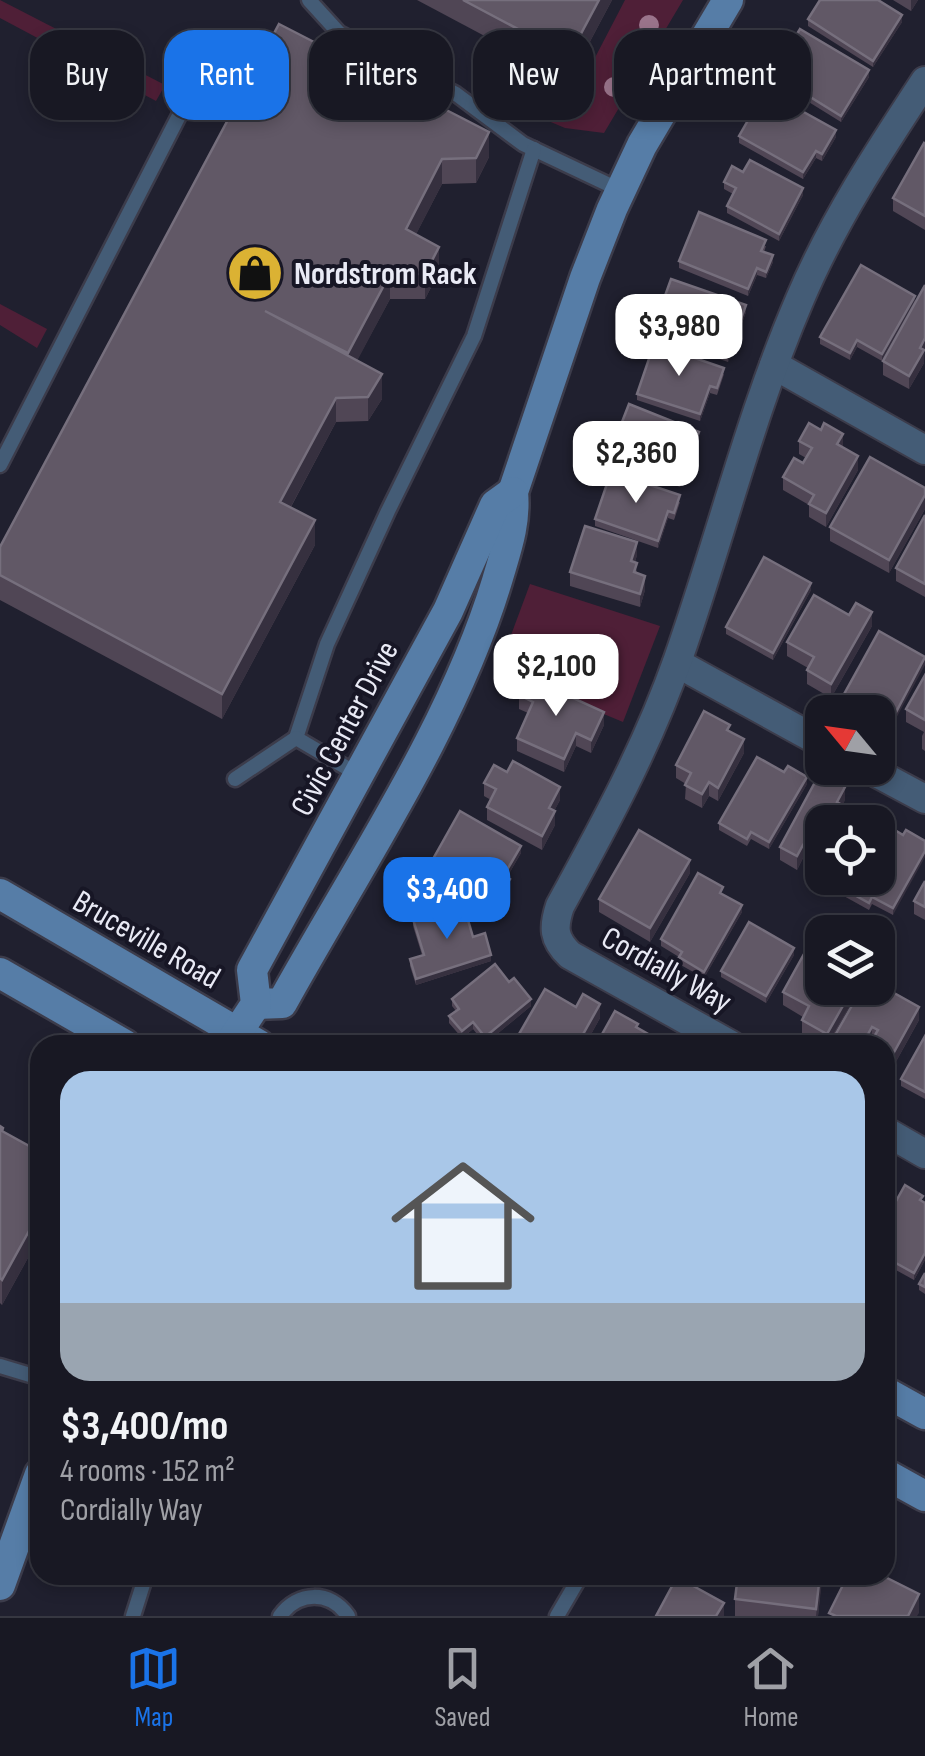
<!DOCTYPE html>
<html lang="en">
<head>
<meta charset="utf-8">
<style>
  body { margin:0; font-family:"Sofia Sans Condensed",sans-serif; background:#21212b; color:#f1f3f6; height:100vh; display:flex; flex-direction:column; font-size:38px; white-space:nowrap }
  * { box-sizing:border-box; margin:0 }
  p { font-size:32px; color:#9fa0a6 }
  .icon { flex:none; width:55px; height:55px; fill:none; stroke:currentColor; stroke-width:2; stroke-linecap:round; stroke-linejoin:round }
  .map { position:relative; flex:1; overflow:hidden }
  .drawer { position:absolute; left:30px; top:1035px; width:865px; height:550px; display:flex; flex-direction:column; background:#181823; border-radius:30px; box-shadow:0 5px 15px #0003,0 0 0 2px #363741 }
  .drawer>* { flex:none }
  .guide { position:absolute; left:30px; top:30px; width:865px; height:90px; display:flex; gap:20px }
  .needle { width:65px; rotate:299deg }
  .buttons { position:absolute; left:805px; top:695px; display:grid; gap:20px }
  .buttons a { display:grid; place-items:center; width:90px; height:90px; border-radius:20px; background:#181823; box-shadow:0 5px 15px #0003,0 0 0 2px #363741; font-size:50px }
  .price { position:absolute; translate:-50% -85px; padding:0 22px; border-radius:20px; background:#fff; color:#222; font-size:32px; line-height:65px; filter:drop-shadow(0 2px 5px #0008) }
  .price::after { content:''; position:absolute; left:50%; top:60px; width:30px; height:22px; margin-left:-15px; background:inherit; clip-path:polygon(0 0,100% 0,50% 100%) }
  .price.on { background:#1a73e8; color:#fff }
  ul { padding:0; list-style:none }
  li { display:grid; align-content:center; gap:20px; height:530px; padding:0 30px }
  li span { display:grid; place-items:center; height:310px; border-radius:30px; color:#555 }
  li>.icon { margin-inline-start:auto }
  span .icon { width:180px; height:180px; fill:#fffc; stroke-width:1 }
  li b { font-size:42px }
  .chip { padding:0 35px; border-radius:30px; background:#181823; box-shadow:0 5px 15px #0003,0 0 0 2px #363741; font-size:35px; line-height:90px }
  .chip.on { background:#1a73e8; color:#fff }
  .tab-bar { display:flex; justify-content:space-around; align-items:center; height:140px; border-top:2px solid #363741; background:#181823; font-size:28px; color:#9fa0a6 }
  .tab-bar a { display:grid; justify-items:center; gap:5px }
  .tab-bar .on { color:#1a73e8 }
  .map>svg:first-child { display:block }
  .green { fill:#4f1f37 }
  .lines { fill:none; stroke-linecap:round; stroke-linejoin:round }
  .lane-casing { stroke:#3c3c4b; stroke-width:19 }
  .street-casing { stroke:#3c3c4b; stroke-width:32 }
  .secondary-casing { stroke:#3c3c4b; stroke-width:35 }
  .lane { stroke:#445c76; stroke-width:14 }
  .street { stroke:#445c76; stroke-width:28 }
  .secondary { stroke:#567da7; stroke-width:30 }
  .tree { fill:#9a748b }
  .wall { fill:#504655 }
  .shaded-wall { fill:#36303f }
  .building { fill:#615866; stroke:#766f7d; stroke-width:2.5 }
  .labels { text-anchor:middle; stroke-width:8; stroke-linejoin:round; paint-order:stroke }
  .poi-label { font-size:32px; font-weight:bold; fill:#e9eaf5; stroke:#171625; text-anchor:start }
  .street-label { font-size:32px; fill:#e9eaf5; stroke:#171625 }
</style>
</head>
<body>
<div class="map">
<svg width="925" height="1616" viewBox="0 0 925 1616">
  <rect width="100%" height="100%" fill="#20202f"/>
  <g class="green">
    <polygon points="0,0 165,85 156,101 0,18"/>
    <polygon points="625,0 683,0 604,133 565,128 546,120 540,91 574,98"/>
    <polygon points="0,304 47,329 37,348 0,325"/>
    <polygon points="530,584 660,626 623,722 498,670"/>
  </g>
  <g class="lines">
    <g class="lane-casing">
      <g id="lane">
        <polyline points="309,0 339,33 456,94 523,144 620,190"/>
        <polyline points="0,465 205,65"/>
        <polyline points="296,738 327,644 388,511 474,336 534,149"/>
        <polyline points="235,779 296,738 359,775"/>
        <polyline points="0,1366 40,1378"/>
        <polyline points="133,1616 146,1575"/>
        <path d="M 280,1616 C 298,1591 330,1590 348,1616"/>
        <polyline points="557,1616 581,1575"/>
      </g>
    </g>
    <g class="street-casing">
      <g id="street">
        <polyline points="774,365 925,450"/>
        <polyline points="677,663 822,743"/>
        <polyline points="867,768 925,799"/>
        <path d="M 731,1045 L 570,955 C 553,939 553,927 560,906 C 604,826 648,745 678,659 C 720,540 750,415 800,299 C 833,221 879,151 925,81"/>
        <polyline points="885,1131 925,1154"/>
      </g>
    </g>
    <g class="secondary-casing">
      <g id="secondary">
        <polyline points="0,894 259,1045"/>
        <polyline points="0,973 125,1045"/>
        <path d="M 256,1004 L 282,1003 C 356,869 453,727 497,581 C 506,550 516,524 513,492 L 585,278 L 612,209 L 642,145 L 728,0"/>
        <polyline points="229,1045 256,1004 252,970 448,611 495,505 513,492"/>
        <polyline points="885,1392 925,1414"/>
        <polyline points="885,1474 925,1496"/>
        <polyline points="0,1585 40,1474"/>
      </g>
    </g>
    <use href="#lane" class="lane"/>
    <use href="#street" class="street"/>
    <use href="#secondary" class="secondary"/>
  </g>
  <g class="tree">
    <circle cx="649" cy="25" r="10"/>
    <circle cx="634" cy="53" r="10"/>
    <circle cx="614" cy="87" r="10"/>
  </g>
  <g class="wall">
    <polygon points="417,0 612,0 569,81"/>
    <polygon points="893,0 918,0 911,11"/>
    <polygon points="808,19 902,22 873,67 808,26"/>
    <polygon points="279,24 489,157 476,183 442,184 416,234 439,272 425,299 390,299 357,360 382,399 368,421 336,422 291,507 315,545 222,719 0,600 0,547"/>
    <polygon points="784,55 869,77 841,122 778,83 778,77 786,63 784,62"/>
    <polygon points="762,114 836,137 822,161 816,158 803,179 739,143 739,136"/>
    <polygon points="925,144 925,230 893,211 893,198"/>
    <polygon points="743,172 803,195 779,241 727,213 727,206 733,194 724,189 724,182"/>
    <polygon points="766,246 764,252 773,262 766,278 757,275 748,296 679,268 679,261"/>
    <polygon points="925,285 924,363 909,389 883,375 883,361"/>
    <polygon points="915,296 882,361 857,347 850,360 820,344 820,337"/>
    <polygon points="661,307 746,312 728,362 659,338 659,331 664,315 661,314"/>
    <polygon points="724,374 717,395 710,393 700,421 637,400 637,394"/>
    <polygon points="699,439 680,487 610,460 610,453"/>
    <polygon points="799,441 843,447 858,470 826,527 809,517 809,505 783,490 783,477 803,463 806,458 799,454"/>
    <polygon points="925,488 925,509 889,573 830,541 830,527"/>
    <polygon points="680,502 674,520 668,518 658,548 595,526 595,519"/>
    <polygon points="925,515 925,597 896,581 896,568"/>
    <polygon points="637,555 635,562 637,574 645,590 640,607 570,586 570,572"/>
    <polygon points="811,590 773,660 726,634 726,627"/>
    <polygon points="849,615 872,626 831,698 807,684 807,670 808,668 787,656 787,642"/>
    <polygon points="925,657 894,722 864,706 861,712 843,702 843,696"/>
    <polygon points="925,675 925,751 922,749 922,736 924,732 906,722 906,709"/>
    <polygon points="519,695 604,725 591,753 576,746 564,772 517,751 517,738 528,713 519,709"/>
    <polygon points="730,732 744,753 718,801 709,796 702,808 685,799 686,784 676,778 676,765"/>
    <polygon points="484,783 560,800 554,811 555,825 542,850 487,820 487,807 491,800 484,796"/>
    <polygon points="807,784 769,849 751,839 747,846 719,830 719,823"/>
    <polygon points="845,800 842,805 863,822 822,822 822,869 803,858 797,870 780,860 780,847"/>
    <polygon points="903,835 893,915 872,904 869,910 842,895 842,888"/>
    <polygon points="521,853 507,877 510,885 499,904 433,866 433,859"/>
    <polygon points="690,873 650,942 599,912 599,899"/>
    <polygon points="925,881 925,920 914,914 914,901"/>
    <polygon points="722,894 742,912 704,978 679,964 679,957 661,946 661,939"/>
    <polygon points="413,919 473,937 491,961 416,985 410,966 410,959 422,955 413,926"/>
    <polygon points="794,955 766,1003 721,977 721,971"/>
    <polygon points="509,982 531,1006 485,1044 473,1029 462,1038 449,1023 449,1016 456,1011 452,1006 452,999"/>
    <polygon points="822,988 860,988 828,1045 823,1045 802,1033 802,1020 803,1017 783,1005 783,992"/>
    <polygon points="862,988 919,1020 893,1067 885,1063 885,1045 871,1045 872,1040 870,1045 834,1045 834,1037"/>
    <polygon points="576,1007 600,1018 585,1045 519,1045 519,1034"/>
    <polygon points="925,1036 925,1099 901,1086 901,1079"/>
    <polygon points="0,1126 3,1132 40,1152 40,1236 2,1305 0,1303"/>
    <polygon points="923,1202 925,1203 925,1260 914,1280 885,1264 885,1221"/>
    <polygon points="925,1273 925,1294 919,1290 919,1284"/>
    <polygon points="822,1575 818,1616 735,1616 735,1599"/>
  </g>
  <g class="shaded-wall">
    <polygon points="599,0 612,0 569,81 569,56"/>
    <polygon points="911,0 918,0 911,11"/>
    <polygon points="902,15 902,22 873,67 873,61"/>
    <polygon points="869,70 869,77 841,122 841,116"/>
    <polygon points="836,130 836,137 822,161 822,154"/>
    <polygon points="489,132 489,157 476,183 476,158"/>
    <polygon points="816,151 816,158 803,179 803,172"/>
    <polygon points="442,159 442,184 406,254 406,229"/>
    <polygon points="803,188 803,195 779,241 779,234"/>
    <polygon points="439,247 439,272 425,299 425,274"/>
    <polygon points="773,255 773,262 766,278 766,272"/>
    <polygon points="757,268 757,275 748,296 748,289"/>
    <polygon points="390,274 390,299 348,378 348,353"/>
    <polygon points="915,296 915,302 882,361 882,354"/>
    <polygon points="746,305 746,312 728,362 728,355"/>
    <polygon points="925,338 924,363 909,389 909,376"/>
    <polygon points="857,340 857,347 850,360 850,353"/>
    <polygon points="382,374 382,399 368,421 368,397"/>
    <polygon points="710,386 710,393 700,421 700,414"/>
    <polygon points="336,398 336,422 280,527 280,502"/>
    <polygon points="699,432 699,439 680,487 680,480"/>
    <polygon points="843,434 843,447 837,444"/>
    <polygon points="858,456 858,470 826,527 826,513"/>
    <polygon points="925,495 925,509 889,573 889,560"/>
    <polygon points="668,511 668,518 658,548 658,541"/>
    <polygon points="315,520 315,545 222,719 222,694"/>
    <polygon points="637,542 637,555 631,574 631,561"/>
    <polygon points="645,576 645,590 640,607 640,594"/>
    <polygon points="811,583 811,590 773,660 773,653"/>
    <polygon points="872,612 872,626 831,698 831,684"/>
    <polygon points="925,658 925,665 894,722 894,716"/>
    <polygon points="604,712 604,725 591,753 591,740"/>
    <polygon points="576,733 576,746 564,772 564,759"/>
    <polygon points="744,739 744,753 718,801 718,788"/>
    <polygon points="807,777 807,784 769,849 769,842"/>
    <polygon points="709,782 709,796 702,808 702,794"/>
    <polygon points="560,787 560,800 549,821 549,808"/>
    <polygon points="845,787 845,800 837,816 837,802"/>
    <polygon points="555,811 555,825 542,850 542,836"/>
    <polygon points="803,845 803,858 797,870 797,856"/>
    <polygon points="521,846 521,853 504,882 504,875"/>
    <polygon points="925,851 925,857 893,915 893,908"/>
    <polygon points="690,860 690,873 650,942 650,928"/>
    <polygon points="510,879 510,885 499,904 499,897"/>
    <polygon points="742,905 742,912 704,978 704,972"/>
    <polygon points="794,948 794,955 766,1003 766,996"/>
    <polygon points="491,955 491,961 416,985 416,979"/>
    <polygon points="853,988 860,988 827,1045 827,1034"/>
    <polygon points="531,999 531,1006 485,1044 485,1037"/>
    <polygon points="600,1004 600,1018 585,1045 577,1045"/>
    <polygon points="919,1007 919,1020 893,1067 893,1054"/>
    <polygon points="473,1022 473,1029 462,1038 462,1031"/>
    <polygon points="872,1027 872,1040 870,1045 862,1045"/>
    <polygon points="895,1170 895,1184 885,1201 885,1188"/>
    <polygon points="40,1211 40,1236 2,1305 2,1280"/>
    <polygon points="925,1253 925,1260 914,1280 914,1273"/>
    <polygon points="820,1575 822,1575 822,1581 818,1616 816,1616"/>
    <polygon points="919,1594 919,1613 917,1616 908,1616"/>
    <polygon points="724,1603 724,1616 716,1616"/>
  </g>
  <g class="building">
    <polygon points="463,0 599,0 569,56"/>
    <polygon points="820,0 878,0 902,15 873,61 808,19"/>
    <polygon points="279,24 489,132 476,158 442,159 406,229 439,247 425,274 390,274 348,353 265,311 382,374 368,397 336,398 280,502 315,520 222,694 0,575 0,547"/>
    <polygon points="800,29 869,70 841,116 778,77 789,58 784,55"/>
    <polygon points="773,95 836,130 822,154 816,151 803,172 739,136 754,110 762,114"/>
    <polygon points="924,143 925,144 925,216 893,198"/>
    <polygon points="750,160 803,188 779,234 727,206 736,188 724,182 732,166 743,172"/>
    <polygon points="699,212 766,240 761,251 773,255 766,272 757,268 748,289 679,261"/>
    <polygon points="861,265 915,296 882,354 857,340 850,353 820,337"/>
    <polygon points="671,279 746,305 728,355 659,331 667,309 661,307"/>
    <polygon points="925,285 925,338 920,348 924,350 909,376 883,361"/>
    <polygon points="654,344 724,368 717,388 710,386 700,414 637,394"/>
    <polygon points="629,404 699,432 680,480 610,453"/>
    <polygon points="809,423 821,430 824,423 843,434 837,444 858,456 826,513 809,504 814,495 783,477 794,458 803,463 812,448 799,441"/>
    <polygon points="870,457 925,488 925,495 889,560 830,527"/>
    <polygon points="611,472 680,495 674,513 668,511 658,541 595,519"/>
    <polygon points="925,515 925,584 896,568"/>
    <polygon points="585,526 637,542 631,561 637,563 634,572 645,576 640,594 570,572"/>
    <polygon points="764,557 811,583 773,653 726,627"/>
    <polygon points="814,595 849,615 856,603 872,612 831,684 807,670 814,657 787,642"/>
    <polygon points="879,631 925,657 894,716 864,699 861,705 843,696"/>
    <polygon points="925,675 925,720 906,709"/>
    <polygon points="527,677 604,712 591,740 576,733 564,759 517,738 533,702 519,695"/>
    <polygon points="704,711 730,725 727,730 744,739 718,788 709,782 702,794 685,785 691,773 676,765"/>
    <polygon points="757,757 784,772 788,766 807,777 769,842 751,832 747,839 719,823"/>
    <polygon points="513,761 560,787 549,808 555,811 542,836 487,807 496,789 484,783 494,765 507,772"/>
    <polygon points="820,773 845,787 837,802 863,817 860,822 822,822 822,856 803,845 797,856 780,847"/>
    <polygon points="460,811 521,846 504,875 510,879 499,897 433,859"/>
    <polygon points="880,821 903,835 906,830 925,841 925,851 893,908 872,897 869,903 842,888 848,878 878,878 878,825"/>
    <polygon points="639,830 690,860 650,928 599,899"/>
    <polygon points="698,873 723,887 720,893 742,905 704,972 679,957 682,952 661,939"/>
    <polygon points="925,881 925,907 914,901"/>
    <polygon points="463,903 473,937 485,933 491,955 416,979 410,959 424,955 413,919"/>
    <polygon points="749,922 794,948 766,996 721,971"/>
    <polygon points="809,945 822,952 822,988 853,988 827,1034 802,1020 809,1006 783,992"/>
    <polygon points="495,964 509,982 514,978 531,999 485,1037 473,1022 462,1031 449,1016 459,1009 452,999"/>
    <polygon points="878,984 919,1007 893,1054 885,1049 885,1045 877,1045 871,1042 878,1030 872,1027 862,1045 848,1045 834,1037 862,988 878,988"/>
    <polygon points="545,989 576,1007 583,994 600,1004 577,1045 537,1045 519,1034"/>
    <polygon points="615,1011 638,1024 636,1027 657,1039 654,1045 596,1045"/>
    <polygon points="925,1036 925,1092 901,1079"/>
    <polygon points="0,1126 3,1128 2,1131 40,1152 40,1211 2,1280 0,1278"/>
    <polygon points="885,1165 895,1170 885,1188"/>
    <polygon points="905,1185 923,1196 920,1200 925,1203 925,1253 914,1273 885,1257 885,1221"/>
    <polygon points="925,1273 925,1287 919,1284"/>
    <polygon points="738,1575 820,1575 816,1609 735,1599"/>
    <polygon points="848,1575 881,1575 919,1594 908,1616 836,1616 829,1613"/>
    <polygon points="677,1577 724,1603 716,1616 656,1616"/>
  </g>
  <defs>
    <g id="shop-disc" transform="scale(2.875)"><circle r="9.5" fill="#dbb233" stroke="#171625"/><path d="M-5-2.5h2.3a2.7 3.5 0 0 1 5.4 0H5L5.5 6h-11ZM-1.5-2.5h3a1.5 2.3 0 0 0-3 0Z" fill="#111"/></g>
  </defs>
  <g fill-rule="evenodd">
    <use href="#shop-disc" x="255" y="273"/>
  </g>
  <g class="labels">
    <g class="poi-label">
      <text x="294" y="284">Nordstrom Rack</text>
    </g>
    <g class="street-label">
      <text transform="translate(344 728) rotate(-62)" y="11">Civic Center Drive</text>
      <text transform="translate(147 939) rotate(30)" y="11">Bruceville Road</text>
      <text transform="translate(667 969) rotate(29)" y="11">Cordially Way</text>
    </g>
  </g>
</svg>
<div class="buttons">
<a><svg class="needle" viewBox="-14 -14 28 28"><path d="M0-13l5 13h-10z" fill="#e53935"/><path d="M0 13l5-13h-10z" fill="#9fa0a6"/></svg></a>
<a><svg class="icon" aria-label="locate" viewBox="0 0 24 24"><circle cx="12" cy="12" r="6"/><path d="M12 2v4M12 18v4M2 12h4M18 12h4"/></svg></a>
<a><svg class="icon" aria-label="layers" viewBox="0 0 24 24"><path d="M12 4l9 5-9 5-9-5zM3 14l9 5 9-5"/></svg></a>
</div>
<b class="price" style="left:679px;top:379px">$3,980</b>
<b class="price" style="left:636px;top:506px">$2,360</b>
<b class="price" style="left:556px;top:719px">$2,100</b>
<b class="price on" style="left:447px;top:942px">$3,400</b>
<div class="guide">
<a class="chip">Buy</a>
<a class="chip on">Rent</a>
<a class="chip">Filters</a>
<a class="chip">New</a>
<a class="chip">Apartment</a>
</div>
<section class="drawer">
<ul>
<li><span style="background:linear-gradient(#a9c7e8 75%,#9aa5b1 0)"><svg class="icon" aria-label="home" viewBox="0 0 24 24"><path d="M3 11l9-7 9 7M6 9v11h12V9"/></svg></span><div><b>$3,400/mo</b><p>4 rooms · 152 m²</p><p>Cordially Way</p></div></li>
</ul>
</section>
</div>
<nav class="tab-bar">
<a class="on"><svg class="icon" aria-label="map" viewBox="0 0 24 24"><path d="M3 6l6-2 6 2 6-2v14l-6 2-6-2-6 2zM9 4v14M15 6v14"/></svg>Map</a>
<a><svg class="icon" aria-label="saved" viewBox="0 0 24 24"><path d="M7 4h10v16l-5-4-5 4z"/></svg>Saved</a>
<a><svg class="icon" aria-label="home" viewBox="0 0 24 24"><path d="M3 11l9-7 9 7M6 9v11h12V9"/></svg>Home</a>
</nav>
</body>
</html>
